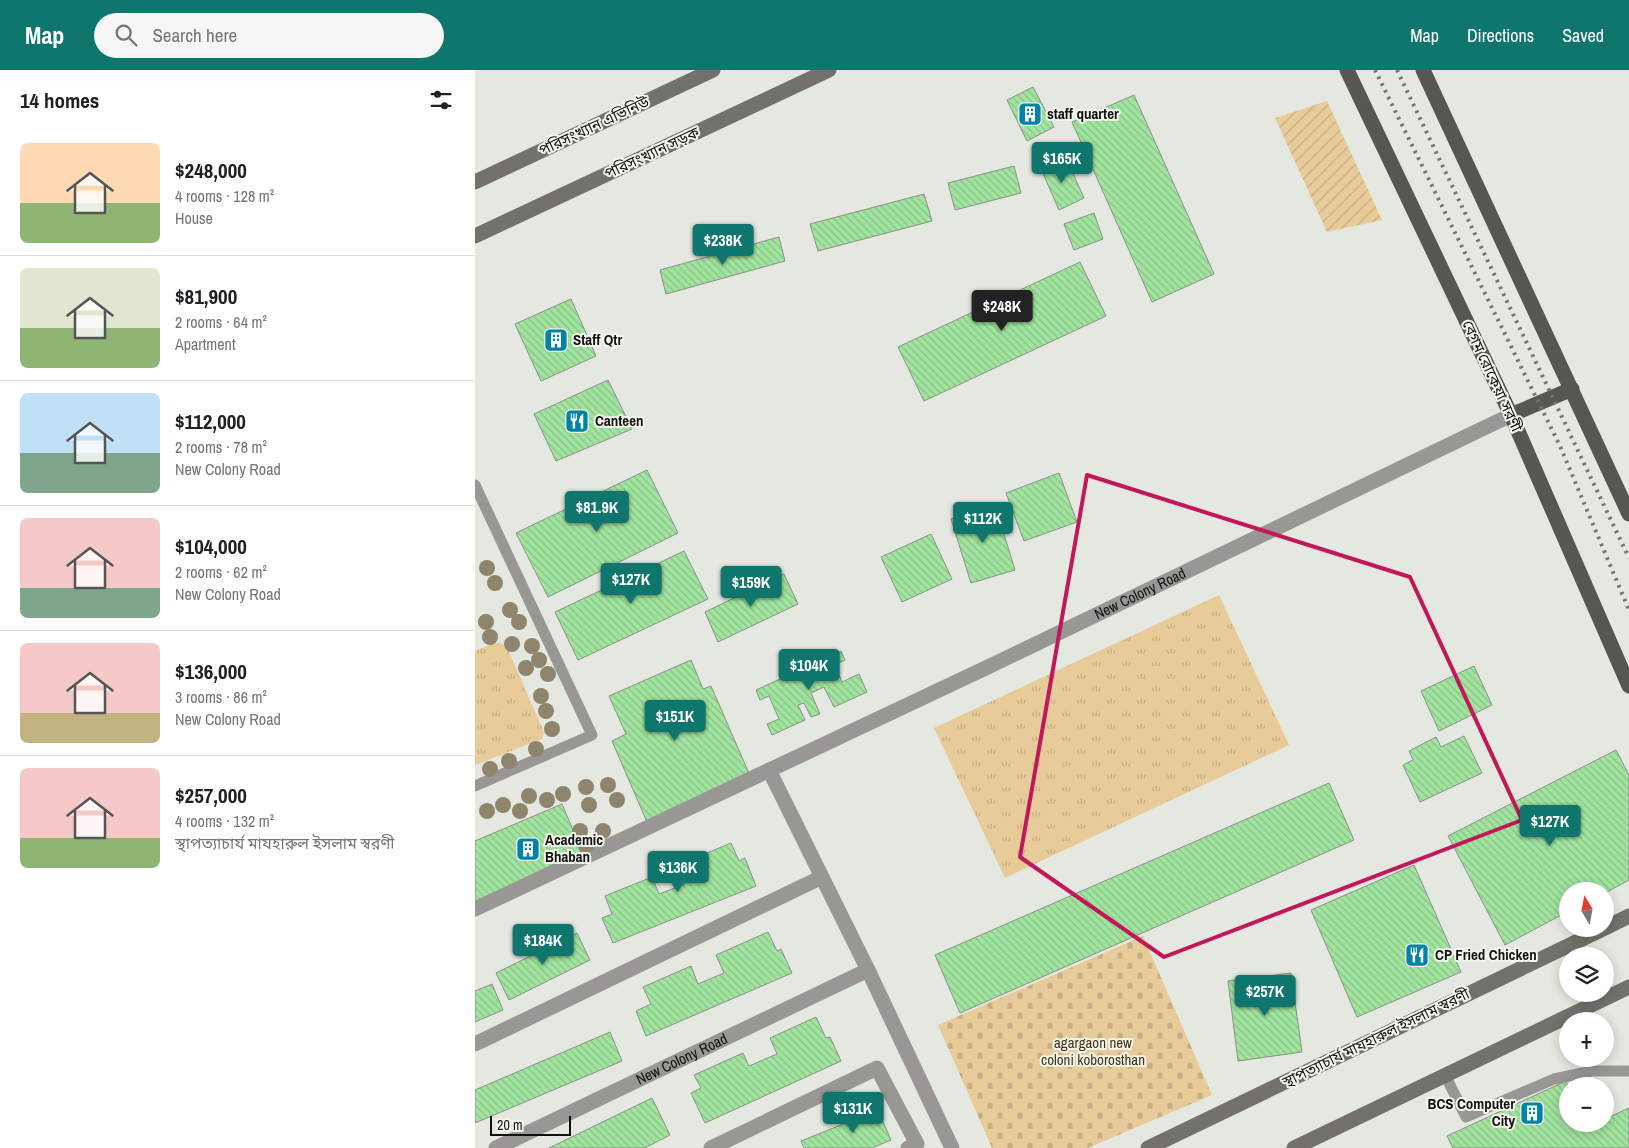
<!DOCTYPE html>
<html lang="en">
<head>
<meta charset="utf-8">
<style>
  body { margin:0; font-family:"Archivo Narrow","Noto Sans Bengali",sans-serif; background:#f6f6f6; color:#202124; height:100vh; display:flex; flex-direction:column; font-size:19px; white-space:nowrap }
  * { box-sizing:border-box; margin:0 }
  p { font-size:16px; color:#757577 }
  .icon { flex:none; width:28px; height:28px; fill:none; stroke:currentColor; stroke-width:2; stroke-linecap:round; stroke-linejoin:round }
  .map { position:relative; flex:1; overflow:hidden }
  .drawer { display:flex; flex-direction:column; background:#fff; width:475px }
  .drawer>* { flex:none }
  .needle { width:32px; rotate:350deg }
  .controls { position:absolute; left:1084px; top:812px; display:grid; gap:10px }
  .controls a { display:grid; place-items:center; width:55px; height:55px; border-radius:50%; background:#fff; box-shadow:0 2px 12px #0003; font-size:25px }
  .scale { position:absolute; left:15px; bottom:12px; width:81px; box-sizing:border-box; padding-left:5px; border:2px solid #11120f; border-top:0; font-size:14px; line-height:18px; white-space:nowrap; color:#11120f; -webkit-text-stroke:4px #f3f5ee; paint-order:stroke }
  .price { position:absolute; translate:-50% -42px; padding:0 11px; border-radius:5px; background:#0f766e; color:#fff; font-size:16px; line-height:32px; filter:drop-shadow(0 1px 2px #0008) }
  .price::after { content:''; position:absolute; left:50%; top:30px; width:15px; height:11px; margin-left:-8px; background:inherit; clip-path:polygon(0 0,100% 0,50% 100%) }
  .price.active { background:#222; color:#fff }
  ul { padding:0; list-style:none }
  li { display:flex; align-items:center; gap:15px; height:125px; padding:0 20px }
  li+li { border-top:1px solid #e0e0e0 }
  li span { display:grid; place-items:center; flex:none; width:140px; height:100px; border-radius:8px; color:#555 }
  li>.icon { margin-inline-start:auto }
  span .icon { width:60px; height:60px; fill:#fffc; stroke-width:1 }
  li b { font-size:21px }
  h2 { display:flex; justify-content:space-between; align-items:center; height:60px; padding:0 20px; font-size:21px }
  header { display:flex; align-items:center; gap:30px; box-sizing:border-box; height:70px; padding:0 25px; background:#0f766e; color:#fff }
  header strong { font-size:24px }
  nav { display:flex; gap:28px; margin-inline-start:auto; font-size:18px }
  .search { width:350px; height:45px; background:#f6f6f6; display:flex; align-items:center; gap:12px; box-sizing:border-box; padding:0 18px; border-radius:28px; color:#757577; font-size:19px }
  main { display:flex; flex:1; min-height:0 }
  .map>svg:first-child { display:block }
  .cemetery { fill:url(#cemetery-stones) }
  .park { fill:url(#park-tufts) }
  .garden { fill:url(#garden-furrows) }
  .building { fill:url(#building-back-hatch); stroke:#8b908a }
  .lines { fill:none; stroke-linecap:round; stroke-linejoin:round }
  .lane { stroke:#989794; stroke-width:11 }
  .street { stroke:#989794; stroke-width:15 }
  .secondary { stroke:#72716c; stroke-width:15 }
  .primary { stroke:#575751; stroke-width:15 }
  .rail { stroke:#747670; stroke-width:4; stroke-dasharray:2.5 5; stroke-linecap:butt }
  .tree { fill:#8e856c }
  .marked { fill:none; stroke:#c2185b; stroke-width:4; stroke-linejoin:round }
  .labels { text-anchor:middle; stroke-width:4; stroke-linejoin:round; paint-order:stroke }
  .poi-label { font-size:15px; font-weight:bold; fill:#11120f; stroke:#f3f5ee; text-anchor:start }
  .street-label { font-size:15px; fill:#11120f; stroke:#f3f5ee }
  .park-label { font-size:15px; fill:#46340e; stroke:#f3f5ee }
</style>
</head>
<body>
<header>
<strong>Map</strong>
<div class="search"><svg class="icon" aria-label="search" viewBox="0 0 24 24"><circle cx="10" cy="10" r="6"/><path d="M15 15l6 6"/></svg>Search here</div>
<nav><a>Map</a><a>Directions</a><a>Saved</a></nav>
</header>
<main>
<section class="drawer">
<h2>14 homes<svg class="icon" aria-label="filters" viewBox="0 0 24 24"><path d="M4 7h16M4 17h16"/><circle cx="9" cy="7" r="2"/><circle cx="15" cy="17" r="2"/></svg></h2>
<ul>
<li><span style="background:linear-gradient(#ffd9b3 60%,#8fb573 0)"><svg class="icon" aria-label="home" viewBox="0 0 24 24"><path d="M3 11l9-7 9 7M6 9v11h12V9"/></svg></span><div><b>$248,000</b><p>4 rooms · 128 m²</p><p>House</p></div></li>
<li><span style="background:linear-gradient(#dfe7d0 60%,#8fb573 0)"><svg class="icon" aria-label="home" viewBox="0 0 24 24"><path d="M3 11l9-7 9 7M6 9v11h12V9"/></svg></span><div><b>$81,900</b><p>2 rooms · 64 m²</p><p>Apartment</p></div></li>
<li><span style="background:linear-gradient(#bfe0f5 60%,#7fa58c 0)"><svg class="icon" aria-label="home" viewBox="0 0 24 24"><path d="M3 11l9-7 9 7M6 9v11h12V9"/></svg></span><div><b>$112,000</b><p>2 rooms · 78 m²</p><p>New Colony Road</p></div></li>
<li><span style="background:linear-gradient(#f6c9c9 70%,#7fa58c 0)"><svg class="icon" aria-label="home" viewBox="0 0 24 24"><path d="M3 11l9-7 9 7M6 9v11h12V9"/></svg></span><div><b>$104,000</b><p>2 rooms · 62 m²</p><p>New Colony Road</p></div></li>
<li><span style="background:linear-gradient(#f6c9c9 70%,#c2b280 0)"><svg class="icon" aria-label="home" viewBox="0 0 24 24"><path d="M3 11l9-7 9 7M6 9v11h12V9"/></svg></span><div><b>$136,000</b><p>3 rooms · 86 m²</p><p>New Colony Road</p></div></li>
<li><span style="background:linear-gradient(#f6c9c9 70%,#8fb573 0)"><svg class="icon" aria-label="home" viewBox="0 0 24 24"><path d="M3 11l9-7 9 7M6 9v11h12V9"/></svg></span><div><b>$257,000</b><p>4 rooms · 132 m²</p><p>স্থাপত্যাচার্য মাযহারুল ইসলাম স্বরণী</p></div></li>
</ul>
</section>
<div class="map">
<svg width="1154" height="1078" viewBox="0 0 1154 1078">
  <defs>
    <pattern id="cemetery-stones" width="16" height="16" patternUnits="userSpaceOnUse" patternTransform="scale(1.25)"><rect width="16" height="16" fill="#e7cc99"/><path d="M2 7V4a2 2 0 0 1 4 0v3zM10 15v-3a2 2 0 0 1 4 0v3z" fill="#c5ae83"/></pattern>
    <pattern id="park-tufts" width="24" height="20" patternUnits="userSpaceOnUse" patternTransform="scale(1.25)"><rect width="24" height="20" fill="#e7cc99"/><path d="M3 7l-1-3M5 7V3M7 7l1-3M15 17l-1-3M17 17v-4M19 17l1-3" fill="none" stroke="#c5ae83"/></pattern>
    <pattern id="garden-furrows" width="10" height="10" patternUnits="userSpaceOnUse" patternTransform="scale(1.25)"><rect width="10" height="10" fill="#e7cc99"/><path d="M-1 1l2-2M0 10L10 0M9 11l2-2" fill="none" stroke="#c5ae83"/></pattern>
    <pattern id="building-back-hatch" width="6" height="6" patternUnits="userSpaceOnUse" patternTransform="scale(1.25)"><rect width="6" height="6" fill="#a1e49f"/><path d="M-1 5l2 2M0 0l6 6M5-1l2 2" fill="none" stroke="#8ac388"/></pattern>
  </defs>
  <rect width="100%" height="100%" fill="#e5e8e0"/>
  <polygon class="cemetery" points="668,866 737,1025 613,1078 517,1078 463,955"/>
  <g class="park">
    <polygon points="744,525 814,675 530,808 459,658"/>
    <polygon points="19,573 27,573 32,577 69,662 67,669 0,695 0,581"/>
  </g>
  <polygon class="garden" points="852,31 907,150 852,162 800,48"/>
  <g class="building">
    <polygon points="558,17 579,57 552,71 532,30"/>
    <polygon points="659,25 739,204 677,232 597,52"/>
    <polygon points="591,88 609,128 584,140 566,99"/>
    <polygon points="539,96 546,123 480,140 473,113"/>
    <polygon points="449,124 457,151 343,181 335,154"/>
    <polygon points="619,143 628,169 599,180 589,154"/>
    <polygon points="304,167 310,191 191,224 185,200"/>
    <polygon points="605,192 631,246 449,331 423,277"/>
    <polygon points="96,229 121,286 66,311 40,254"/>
    <polygon points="133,310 157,359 81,391 59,344"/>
    <polygon points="172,400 203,463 73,527 41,463"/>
    <polygon points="584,403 602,452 549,471 531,423"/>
    <polygon points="520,435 540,500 496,513 476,449"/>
    <polygon points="456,464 477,509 427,532 406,487"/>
    <polygon points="209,481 233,529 103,590 80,542"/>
    <polygon points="309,504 323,534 243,572 230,542"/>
    <polygon points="366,581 370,590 360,595 367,612 384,604 392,622 359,637 349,617 336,623 345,644 336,647 329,633 323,635 330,650 297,665 292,654 304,649 294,626 285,630 281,620"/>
    <polygon points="216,590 228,619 236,616 276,708 172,752 137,671 151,664 134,626"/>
    <polygon points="999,596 1017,635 964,661 946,621"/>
    <polygon points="989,666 1007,703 945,732 928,695 938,690 934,681 961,667 966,677"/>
    <polygon points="1141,680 1154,705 1154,810 1130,823 1130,821 1092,821 1092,842 1030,875 973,766"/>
    <polygon points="854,713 879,770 485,943 460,885"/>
    <polygon points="87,734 109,786 0,833 0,771"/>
    <polygon points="256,773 264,791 270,788 281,816 138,873 127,848 137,844 130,826 177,807 184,824 210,814 203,795"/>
    <polygon points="939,795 986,902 882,947 836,840"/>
    <polygon points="293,862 302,881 306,879 317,903 171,966 161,941 176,934 168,917 216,896 223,914 249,903 241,885"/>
    <polygon points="102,863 115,890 34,930 21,903"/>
    <polygon points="816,903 827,982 763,991 753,911"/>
    <polygon points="17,914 28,940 0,952 0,921"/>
    <polygon points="341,947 351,968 355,967 366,991 230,1053 216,1023 226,1018 219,1005 268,983 274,996 302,984 295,968"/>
    <polygon points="135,962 147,991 0,1053 0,1020"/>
    <polygon points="1091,1011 1093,1016 1092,1054 1110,1054 1112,1057 1119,1054 1130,1054 1130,1049 1154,1038 1154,1078 978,1078 972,1066"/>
    <polygon points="177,1028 195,1065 170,1078 74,1078"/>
    <polygon points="403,1040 416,1070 397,1078 329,1078 326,1071"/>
  </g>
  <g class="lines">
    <g class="lane">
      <polyline points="0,415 117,665 0,716"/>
      <polyline points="970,1005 991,1047 1079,1009 1117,1001 1154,1001"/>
    </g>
    <g class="street">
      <polyline points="294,700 393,900"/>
      <path id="s1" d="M 0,839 L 515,596 L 1036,345"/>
      <polyline points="0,974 347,807 0,974"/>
      <path id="s2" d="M 21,1078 L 393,900 L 477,1078"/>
      <polyline points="236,1078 402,998 442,1074 433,1078"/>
    </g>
    <g class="secondary">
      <polyline points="0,112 238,0"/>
      <polyline points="0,166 354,0"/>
      <polyline points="1130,858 1154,846"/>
      <polyline points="673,1078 1128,859"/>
      <polyline points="819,1078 1154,917"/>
    </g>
    <g class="primary">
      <polyline points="872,0 1036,345 1154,616"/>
      <polyline points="948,0 1154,444"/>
      <polyline points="1036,345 1097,319"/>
    </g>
    <g class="rail">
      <polyline points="900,0 1085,376 1154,540"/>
      <polyline points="922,0 1154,488"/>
    </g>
  </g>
  <g class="tree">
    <circle cx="12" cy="498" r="8"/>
    <circle cx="20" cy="513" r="8"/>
    <circle cx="35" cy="540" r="8"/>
    <circle cx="11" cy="552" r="8"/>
    <circle cx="44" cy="552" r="8"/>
    <circle cx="15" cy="567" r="8"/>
    <circle cx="37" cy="574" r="8"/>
    <circle cx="57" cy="576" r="8"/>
    <circle cx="64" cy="590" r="8"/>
    <circle cx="51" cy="598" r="8"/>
    <circle cx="73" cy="604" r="8"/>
    <circle cx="66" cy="626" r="8"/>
    <circle cx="71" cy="641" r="8"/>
    <circle cx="77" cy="659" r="8"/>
    <circle cx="61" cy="679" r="8"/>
    <circle cx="34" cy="691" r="8"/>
    <circle cx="15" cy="699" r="8"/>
    <circle cx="133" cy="715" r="8"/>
    <circle cx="111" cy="717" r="8"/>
    <circle cx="88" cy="724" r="8"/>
    <circle cx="54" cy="726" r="8"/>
    <circle cx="72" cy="730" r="8"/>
    <circle cx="142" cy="730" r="8"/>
    <circle cx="28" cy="735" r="8"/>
    <circle cx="114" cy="735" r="8"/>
    <circle cx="12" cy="741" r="8"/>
    <circle cx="45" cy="741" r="8"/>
    <circle cx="105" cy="761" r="8"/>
    <circle cx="128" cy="761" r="8"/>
    <circle cx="111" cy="775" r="8"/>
  </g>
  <path class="marked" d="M 612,405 L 935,507 L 1047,750 L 689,887 L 545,787 Z"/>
  <defs>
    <g id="building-square" transform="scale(1.25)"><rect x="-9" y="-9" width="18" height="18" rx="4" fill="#0083a6" stroke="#f3f5ee"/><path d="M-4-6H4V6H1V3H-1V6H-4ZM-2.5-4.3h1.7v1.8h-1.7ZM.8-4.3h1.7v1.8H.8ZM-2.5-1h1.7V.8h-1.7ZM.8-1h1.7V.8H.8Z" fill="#fff"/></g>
    <g id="restaurant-square" transform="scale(1.25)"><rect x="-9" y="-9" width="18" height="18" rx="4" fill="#0083a6" stroke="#f3f5ee"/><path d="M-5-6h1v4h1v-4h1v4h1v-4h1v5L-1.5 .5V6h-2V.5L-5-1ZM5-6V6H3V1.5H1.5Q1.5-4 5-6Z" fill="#fff"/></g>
  </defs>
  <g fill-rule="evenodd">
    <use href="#building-square" x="555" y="44"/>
    <use href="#building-square" x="81" y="270"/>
    <use href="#restaurant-square" x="102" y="351"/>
    <use href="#building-square" x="53" y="779"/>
    <use href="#restaurant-square" x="942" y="885"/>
    <use href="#building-square" x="1057" y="1043"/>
  </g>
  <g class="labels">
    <g class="poi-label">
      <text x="572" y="49">staff quarter</text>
      <text x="98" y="275">Staff Qtr</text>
      <text x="120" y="356">Canteen</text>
      <text x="70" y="775">Academic<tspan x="70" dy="17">Bhaban</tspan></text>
      <text x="960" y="890">CP Fried Chicken</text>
      <text x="1040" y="1039" text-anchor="end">BCS Computer<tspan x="1040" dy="17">City</tspan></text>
    </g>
    <g class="street-label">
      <text transform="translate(119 56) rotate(-25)" y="5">পরিসংখ্যান এভিনিউ</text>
      <text transform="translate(177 83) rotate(-25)" y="5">পরিসংখ্যান সড়ক</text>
      <text transform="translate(1017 306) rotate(65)" y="5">বেগম রোকেয়া সরণী</text>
      <text dy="5" stroke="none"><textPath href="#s1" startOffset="736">New Colony Road</textPath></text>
      <text transform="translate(901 968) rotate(-26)" y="5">স্থাপত্যাচার্য মাযহারুল ইসলাম স্বরণী</text>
      <text dy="5" stroke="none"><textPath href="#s2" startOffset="206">New Colony Road</textPath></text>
    </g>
    <g class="park-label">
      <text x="618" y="978">agargaon new<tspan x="618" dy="17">coloni koborosthan</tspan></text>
    </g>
  </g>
</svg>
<div class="controls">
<a><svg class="needle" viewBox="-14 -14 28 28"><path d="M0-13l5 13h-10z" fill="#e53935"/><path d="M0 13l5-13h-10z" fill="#757577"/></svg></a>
<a><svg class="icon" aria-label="layers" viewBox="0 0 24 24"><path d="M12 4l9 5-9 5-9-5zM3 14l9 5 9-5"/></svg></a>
<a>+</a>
<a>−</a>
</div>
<div class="scale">20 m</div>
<b class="price" style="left:587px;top:114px">$165K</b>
<b class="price" style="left:248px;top:196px">$238K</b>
<b class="price active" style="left:527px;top:262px">$248K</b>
<b class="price" style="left:122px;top:463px">$81.9K</b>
<b class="price" style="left:508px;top:474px">$112K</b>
<b class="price" style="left:156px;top:535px">$127K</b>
<b class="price" style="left:276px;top:538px">$159K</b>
<b class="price" style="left:334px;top:621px">$104K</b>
<b class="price" style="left:200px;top:672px">$151K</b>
<b class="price" style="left:1075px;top:777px">$127K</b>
<b class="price" style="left:203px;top:823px">$136K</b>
<b class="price" style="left:68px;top:896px">$184K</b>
<b class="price" style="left:790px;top:947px">$257K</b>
<b class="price" style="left:378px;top:1064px">$131K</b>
</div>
</main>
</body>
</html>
